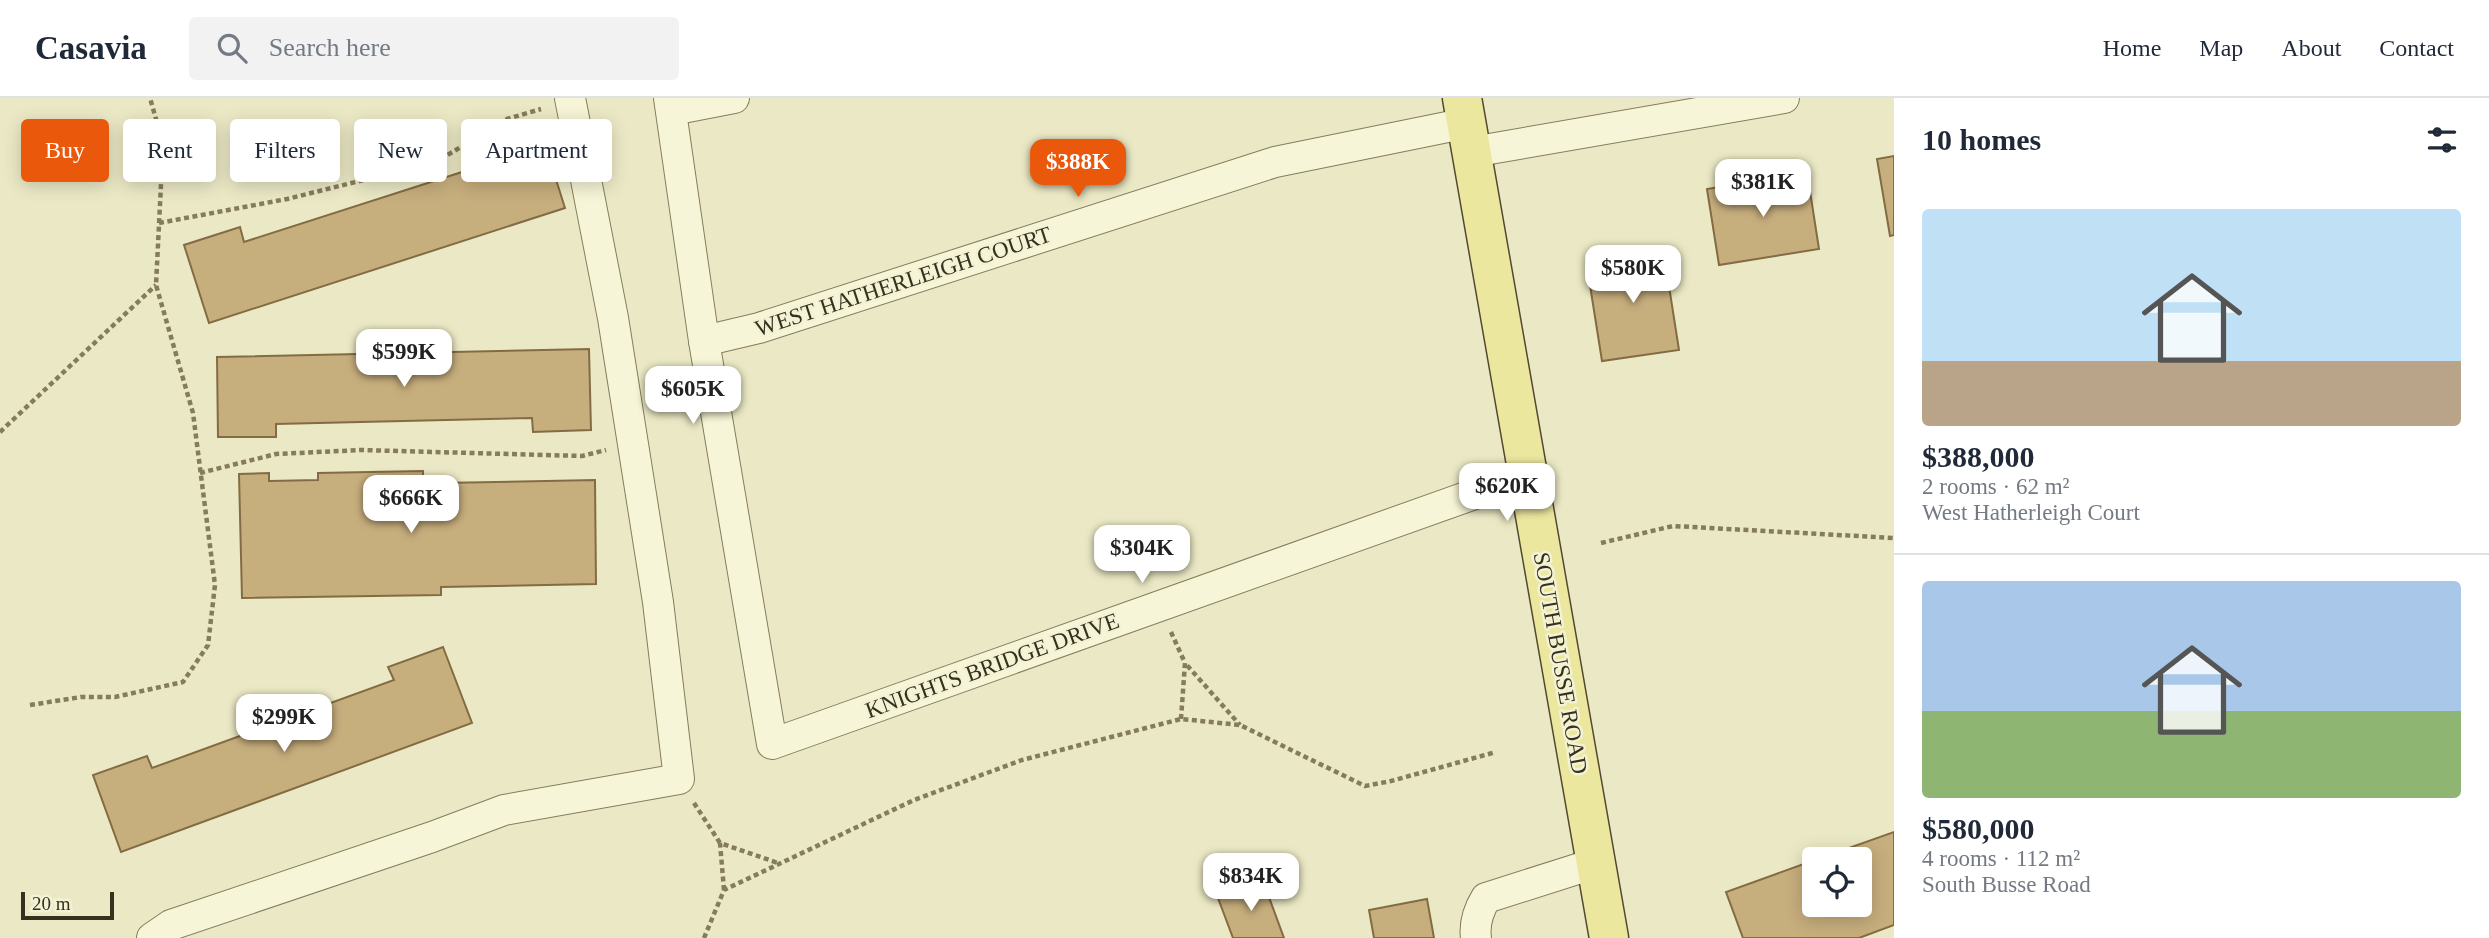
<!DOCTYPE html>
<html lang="en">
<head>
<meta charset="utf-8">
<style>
  body { margin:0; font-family:"Times New Roman",serif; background:#f2f2f3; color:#1f2937; height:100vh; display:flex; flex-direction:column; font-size:26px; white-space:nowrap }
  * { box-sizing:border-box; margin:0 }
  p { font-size:23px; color:#747a83 }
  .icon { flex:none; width:38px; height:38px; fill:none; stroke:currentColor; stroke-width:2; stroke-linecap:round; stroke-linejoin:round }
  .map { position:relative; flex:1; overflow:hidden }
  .drawer { display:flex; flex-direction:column; background:#fff; width:595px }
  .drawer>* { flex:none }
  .guide { position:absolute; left:21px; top:21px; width:665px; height:63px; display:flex; gap:14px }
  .tools { position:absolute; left:1802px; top:749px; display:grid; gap:14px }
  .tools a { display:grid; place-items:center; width:70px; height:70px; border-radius:7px; background:#fff; box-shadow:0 4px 18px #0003; font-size:35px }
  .scale { position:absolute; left:21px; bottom:18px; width:93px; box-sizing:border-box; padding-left:7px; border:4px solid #36301f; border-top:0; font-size:19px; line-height:24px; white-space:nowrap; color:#36301f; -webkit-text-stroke:5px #f3f2d4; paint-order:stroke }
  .price { position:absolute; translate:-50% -60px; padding:0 16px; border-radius:14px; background:#fff; color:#222; font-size:23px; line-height:46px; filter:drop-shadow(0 2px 4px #0008) }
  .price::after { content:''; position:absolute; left:50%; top:42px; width:21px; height:16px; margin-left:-10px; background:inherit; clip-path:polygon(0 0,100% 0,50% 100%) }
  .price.on { background:#ea580c; color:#fff }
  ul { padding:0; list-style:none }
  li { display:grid; align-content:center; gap:14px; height:371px; padding:0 28px }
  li+li { border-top:2px solid #e0e1e3 }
  li span { display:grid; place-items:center; height:217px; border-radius:7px; color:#555 }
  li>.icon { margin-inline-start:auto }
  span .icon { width:126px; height:126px; fill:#fffc; stroke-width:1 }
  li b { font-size:30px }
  h2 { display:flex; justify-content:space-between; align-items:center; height:84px; padding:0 28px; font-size:30px }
  .pill { padding:0 24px; border-radius:7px; background:#fff; box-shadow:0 4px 18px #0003; font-size:24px; line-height:63px }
  .pill.on { background:#ea580c; color:#fff }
  header { display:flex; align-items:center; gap:42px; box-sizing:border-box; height:98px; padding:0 35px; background:#fff; border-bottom:2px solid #e0e1e3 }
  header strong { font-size:33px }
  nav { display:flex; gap:38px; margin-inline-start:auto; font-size:24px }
  .search { width:490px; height:63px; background:#f2f2f3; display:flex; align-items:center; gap:18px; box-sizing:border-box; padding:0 24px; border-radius:7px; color:#747a83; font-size:26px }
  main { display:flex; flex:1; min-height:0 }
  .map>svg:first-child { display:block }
  .building { fill:#c7ae7d; stroke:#836c43; stroke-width:2 }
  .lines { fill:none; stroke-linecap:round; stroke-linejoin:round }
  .minor-casing { stroke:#857c5c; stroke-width:32 }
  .major-casing { stroke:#534930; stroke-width:41 }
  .path { stroke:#857c5c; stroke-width:4.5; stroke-dasharray:5 3.5; stroke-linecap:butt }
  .minor { stroke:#f7f5d7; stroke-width:30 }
  .major { stroke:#ece79f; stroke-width:38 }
  .labels { text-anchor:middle; stroke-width:5; stroke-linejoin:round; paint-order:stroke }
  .street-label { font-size:23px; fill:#36301f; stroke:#f3f2d4 }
</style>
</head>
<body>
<header>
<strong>Casavia</strong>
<div class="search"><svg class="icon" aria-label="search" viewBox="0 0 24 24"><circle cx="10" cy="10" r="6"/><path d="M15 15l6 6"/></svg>Search here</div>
<nav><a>Home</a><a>Map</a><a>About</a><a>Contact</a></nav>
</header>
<main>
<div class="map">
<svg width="1894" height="840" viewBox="0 0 1894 840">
  <rect width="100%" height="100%" fill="#ebe9c5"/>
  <g class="building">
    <polygon points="541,34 565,110 209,225 184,147 240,129 244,144 490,65 486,52"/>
    <polygon points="1894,58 1894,137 1890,138 1877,61"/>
    <polygon points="1807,74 1819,151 1719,167 1707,91"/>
    <polygon points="1663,150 1679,252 1602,263 1586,162"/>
    <polygon points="589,251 591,332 533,334 532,320 276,326 276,339 218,339 217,259"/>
    <polygon points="423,373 423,379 440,379 440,385 595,382 596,486 441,489 441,497 242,500 239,376 269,375 269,383 318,382 318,375"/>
    <polygon points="443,549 472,625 121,754 93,677 147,658 152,670 394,582 388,569"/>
    <polygon points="1894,734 1894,827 1859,840 1743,840 1726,794 1815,762 1815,807 1860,807 1860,761 1818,761"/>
    <polygon points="1263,783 1284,840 1233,840 1218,800"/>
    <polygon points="1427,801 1434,840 1374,840 1369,812"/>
  </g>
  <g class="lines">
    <g class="minor-casing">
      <g id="minor">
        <polyline points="669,0 704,243 772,646 1528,377"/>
        <polyline points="672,12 734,0"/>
        <polyline points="1472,54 1784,0"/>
        <polyline points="704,243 759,230 1275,64 1467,25"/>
        <polyline points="152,840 171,827 432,739 504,712 679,681 658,504 613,220 570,0"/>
        <path d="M 1476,840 C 1474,825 1478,813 1486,800 L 1596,765"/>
      </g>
    </g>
    <g class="major-casing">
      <polyline id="major" points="1462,0 1609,840"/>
    </g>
    <g class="path">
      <polyline points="159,125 287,101 436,64 507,21 541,11"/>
      <polyline points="0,334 156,187"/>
      <polyline points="200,375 276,356 361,352 582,358 606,352"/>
      <polyline points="1601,445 1673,428 1894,440"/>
      <polyline points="1171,534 1185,565"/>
      <polyline points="30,607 81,599 115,599 183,584 208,547 215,487 193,315 156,187 161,86 160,35 150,0"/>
      <polyline points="1181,621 1185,565 1240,627"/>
      <polyline points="694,705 720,745"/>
      <polyline points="724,792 720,745 778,765"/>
      <polyline points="704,840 724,792 914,702 1022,662 1181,621 1240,627 1365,688 1391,683 1496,654"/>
    </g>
    <use href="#minor" class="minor"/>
    <use href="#major" class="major"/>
  </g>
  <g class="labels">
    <g class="street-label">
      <text transform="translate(903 183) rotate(-18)" y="8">WEST HATHERLEIGH COURT</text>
      <text transform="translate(1561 565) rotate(80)" y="8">SOUTH BUSSE ROAD</text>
      <text transform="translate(992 567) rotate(-20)" y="8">KNIGHTS BRIDGE DRIVE</text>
    </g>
  </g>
</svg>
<div class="tools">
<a><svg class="icon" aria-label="locate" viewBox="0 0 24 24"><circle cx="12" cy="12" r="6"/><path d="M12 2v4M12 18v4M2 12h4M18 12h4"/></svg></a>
</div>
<div class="scale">20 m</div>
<b class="price on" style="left:1078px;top:101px">$388K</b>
<b class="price" style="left:1763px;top:121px">$381K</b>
<b class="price" style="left:1633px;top:207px">$580K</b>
<b class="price" style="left:404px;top:291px">$599K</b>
<b class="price" style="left:693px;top:328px">$605K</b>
<b class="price" style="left:1507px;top:425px">$620K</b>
<b class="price" style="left:411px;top:437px">$666K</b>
<b class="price" style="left:1142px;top:487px">$304K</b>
<b class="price" style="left:284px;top:656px">$299K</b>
<b class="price" style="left:1251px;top:815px">$834K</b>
<div class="guide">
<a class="pill on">Buy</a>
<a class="pill">Rent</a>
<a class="pill">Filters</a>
<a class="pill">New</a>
<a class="pill">Apartment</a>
</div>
</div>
<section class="drawer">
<h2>10 homes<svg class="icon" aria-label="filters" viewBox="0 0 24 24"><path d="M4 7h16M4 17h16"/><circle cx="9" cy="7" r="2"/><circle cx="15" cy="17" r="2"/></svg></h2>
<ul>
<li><span style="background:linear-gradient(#bfe0f5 70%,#b9a48a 0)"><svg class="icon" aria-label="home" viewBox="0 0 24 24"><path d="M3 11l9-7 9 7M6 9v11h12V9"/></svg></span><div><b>$388,000</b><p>2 rooms · 62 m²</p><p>West Hatherleigh Court</p></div></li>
<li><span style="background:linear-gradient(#a9c7e8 60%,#8fb573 0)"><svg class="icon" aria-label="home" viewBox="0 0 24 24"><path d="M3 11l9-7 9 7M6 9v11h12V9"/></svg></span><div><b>$580,000</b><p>4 rooms · 112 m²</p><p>South Busse Road</p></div></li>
</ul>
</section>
</main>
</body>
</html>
